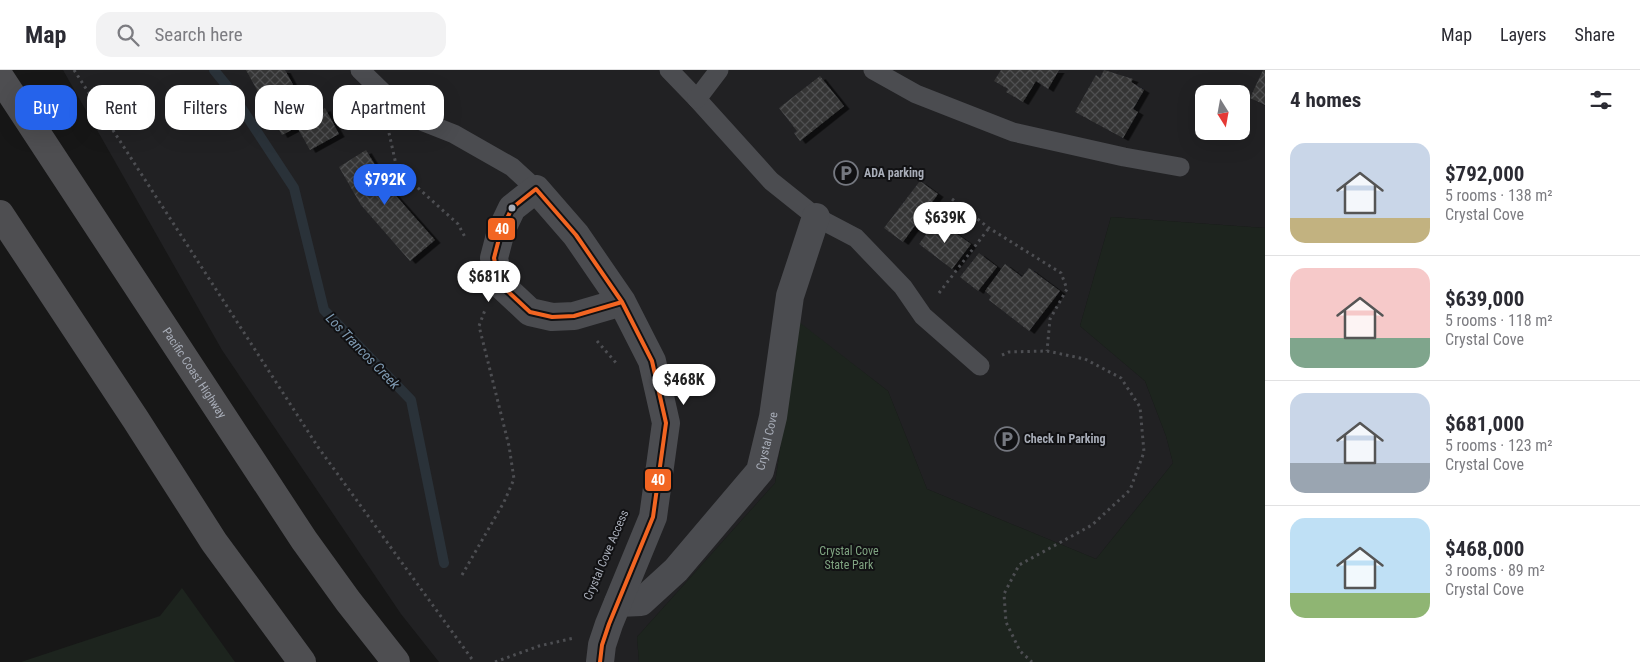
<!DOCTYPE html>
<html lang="en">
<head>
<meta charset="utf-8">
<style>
  body { margin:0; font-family:"Roboto Condensed",sans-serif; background:#f2f2f3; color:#2b2b33; height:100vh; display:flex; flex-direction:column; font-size:19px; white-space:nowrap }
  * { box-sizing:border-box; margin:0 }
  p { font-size:16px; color:#7c7c81 }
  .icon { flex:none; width:28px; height:28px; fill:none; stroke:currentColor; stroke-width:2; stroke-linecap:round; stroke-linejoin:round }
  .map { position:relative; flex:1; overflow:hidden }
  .panel { display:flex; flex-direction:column; background:#fff; width:375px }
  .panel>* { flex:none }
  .guide { position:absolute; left:15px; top:15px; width:475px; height:45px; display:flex; gap:10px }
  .needle { width:32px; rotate:169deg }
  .controls { position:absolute; left:1195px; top:15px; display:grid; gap:10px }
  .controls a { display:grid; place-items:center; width:55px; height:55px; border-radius:10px; background:#fff; box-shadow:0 5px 20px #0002; font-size:25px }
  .price { position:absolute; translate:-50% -42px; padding:0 11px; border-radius:18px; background:#fff; color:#222; font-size:16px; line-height:32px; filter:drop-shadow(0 1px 2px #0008) }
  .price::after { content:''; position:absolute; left:50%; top:30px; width:15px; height:11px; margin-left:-8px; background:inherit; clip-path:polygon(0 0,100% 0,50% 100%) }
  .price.on { background:#2563eb; color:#fff }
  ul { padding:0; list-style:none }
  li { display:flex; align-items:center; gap:15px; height:125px; padding:0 25px }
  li+li { border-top:1px solid #e1e1e2 }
  li span { display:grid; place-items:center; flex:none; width:140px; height:100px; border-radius:15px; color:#555 }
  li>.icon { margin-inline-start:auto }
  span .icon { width:60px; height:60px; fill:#fffc; stroke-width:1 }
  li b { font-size:21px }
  h2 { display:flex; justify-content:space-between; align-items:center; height:60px; padding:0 25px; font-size:21px }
  .tag { padding:0 18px; border-radius:15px; background:#fff; box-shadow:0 5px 20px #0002; font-size:18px; line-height:45px }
  .tag.on { background:#2563eb; color:#fff }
  header { display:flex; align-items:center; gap:30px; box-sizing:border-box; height:70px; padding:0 25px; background:#fff; border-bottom:1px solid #e1e1e2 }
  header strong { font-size:24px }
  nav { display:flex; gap:28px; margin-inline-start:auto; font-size:18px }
  .search { width:350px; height:45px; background:#f2f2f3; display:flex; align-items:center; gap:12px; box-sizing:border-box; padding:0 18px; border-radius:15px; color:#7c7c81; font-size:19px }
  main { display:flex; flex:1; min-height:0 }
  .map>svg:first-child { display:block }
  .built { fill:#212123; fill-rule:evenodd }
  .green { fill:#1d241e }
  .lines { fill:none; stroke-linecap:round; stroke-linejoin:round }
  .stream { stroke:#2a3239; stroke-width:10 }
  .building { fill:url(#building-cross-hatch); filter:url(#shadow) }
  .path { stroke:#4d4e52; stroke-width:3; stroke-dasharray:2.5 4; stroke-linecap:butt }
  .lane { stroke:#4b4c50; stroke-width:19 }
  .street { stroke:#4b4c50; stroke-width:28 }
  .highway { stroke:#4e4e51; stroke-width:28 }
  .bus-1-casing { stroke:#111113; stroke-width:8 }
  .bus-1 { stroke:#f26522; stroke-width:4 }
  .bus-dot { fill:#a8adb8; stroke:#111113; stroke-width:2 }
  .labels { text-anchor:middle; stroke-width:4; stroke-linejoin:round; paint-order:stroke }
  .poi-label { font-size:12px; font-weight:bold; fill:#a8adb8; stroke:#111113; text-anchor:start }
  .street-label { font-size:12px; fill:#a8adb8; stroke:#111113 }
  .park-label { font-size:12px; fill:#7fa381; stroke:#111113 }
  .water-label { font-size:14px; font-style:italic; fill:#7f9bb3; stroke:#111113 }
  .line-badge { stroke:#111113; stroke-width:2 }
  .badge-label { font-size:14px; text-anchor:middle; font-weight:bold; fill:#fff }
</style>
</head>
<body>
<header>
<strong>Map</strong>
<div class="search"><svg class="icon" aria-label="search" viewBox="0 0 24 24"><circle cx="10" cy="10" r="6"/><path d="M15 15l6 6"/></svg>Search here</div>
<nav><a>Map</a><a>Layers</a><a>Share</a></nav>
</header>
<main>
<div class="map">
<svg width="1265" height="592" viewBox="0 0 1265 592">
  <defs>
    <pattern id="building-cross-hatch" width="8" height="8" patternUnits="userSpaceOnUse" patternTransform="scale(1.25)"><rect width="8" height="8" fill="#353536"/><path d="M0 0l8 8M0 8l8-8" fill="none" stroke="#4f5051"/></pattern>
    <filter id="shadow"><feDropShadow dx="5.5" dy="3" stdDeviation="0" flood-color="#0009"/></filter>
  </defs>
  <rect width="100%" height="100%" fill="#171717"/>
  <path class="built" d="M 63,0 L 1265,0 L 1265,158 L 1111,147 L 1080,256 L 1145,311 L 1166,366 L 1173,393 L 1096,489 L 927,419 L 888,321 L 799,253 L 775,413 L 637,567 L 639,592 L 439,592 L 401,544 L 222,280 ZM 1204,24 L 1241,24 L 1241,61 L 1204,61 Z"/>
  <g class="green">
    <polygon points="1111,147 1265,158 1265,592 639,592 637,567 775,413 799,252 888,321 927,419 1096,489 1173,393 1166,366 1145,311 1080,256"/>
    <polygon points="182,518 235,592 21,592 160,546"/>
  </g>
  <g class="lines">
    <polyline class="stream" points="214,0 227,16 294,118 324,240 411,330 444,493"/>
  </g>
  <g class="building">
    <polygon points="246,0 285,0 310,46 325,38 339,64 310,80 297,57 282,65"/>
    <polygon points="1001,0 1059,0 1048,19 1036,11 1023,32 1006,22 1008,19 994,11"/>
    <polygon points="1104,0 1133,9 1131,12 1144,20 1133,39 1138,42 1123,68 1075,42 1096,5 1100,8"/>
    <polygon points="1263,0 1265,0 1265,35 1250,28"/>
    <polygon points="820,6 844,36 800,71 794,63 797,61 779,38"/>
    <polygon points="366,80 389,118 435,170 410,191 361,135 339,97"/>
    <polygon points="920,111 938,124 903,172 884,158"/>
    <polygon points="937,150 971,174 952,199 919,174"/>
    <polygon points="979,183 997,197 978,221 960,207"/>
    <polygon points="1005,194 1022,207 1029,198 1060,221 1029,261 989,230 991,226 985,221"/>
  </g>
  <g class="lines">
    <g class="path">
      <polyline points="74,0 318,377 474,592"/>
      <polyline points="389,63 397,99 458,154 466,169"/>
      <polyline points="952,129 989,158 1061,203 1067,219 1050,249 1047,281"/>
      <polyline points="939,223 989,158"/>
      <polyline points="597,271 617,294"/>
      <polyline points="1002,285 1009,282 1047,281 1085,289 1121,308 1140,337 1144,382 1130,420 1092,455 1019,495 1004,524 1006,552 1020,581 1032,592"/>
      <polyline points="462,505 504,432 514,409 509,376 479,256 485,240"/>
      <polyline points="495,592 539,576 574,568"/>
    </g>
    <g class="lane">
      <polyline points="360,0 395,34 416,49 454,64 512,97 536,119"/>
      <polyline points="669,0 697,29 771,111 816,147 856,168 903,217 923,246 980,296"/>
      <polyline points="873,0 916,24 1013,62 1124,87 1180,97"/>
      <polyline points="697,29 719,0"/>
    </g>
    <g class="street">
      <path id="s1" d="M 618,533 L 641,532 L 676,500 L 760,401 L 773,347 L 790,226 L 816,147"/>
      <polyline points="600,592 602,575 609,554 653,447 666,353 652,291 622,232 576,165 536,119 512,138 501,161 494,188 499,213 530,242 552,247 574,246 622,232"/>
    </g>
    <g class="highway">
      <path id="s2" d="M 0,7 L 304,470 L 348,531 L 396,592"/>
      <polyline points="0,144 136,350 214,472 302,592"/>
    </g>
    <g class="bus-1-casing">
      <polyline id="bus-1" points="600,592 602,575 609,554 653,447 666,353 652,291 622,232 576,165 536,119 512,138 501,161 494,188 499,213 530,242 552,247 574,246 622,232"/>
    </g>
    <use href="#bus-1" class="bus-1"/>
  </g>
  <defs>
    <g id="parking-ring" transform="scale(1.25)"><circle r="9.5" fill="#111113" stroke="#757880" stroke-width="1.5"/><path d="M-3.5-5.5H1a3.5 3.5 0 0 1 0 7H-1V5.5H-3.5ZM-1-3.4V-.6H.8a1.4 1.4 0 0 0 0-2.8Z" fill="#757880"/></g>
  </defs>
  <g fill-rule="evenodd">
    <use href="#parking-ring" x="846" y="103"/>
    <use href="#parking-ring" x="1007" y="369"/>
  </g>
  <circle class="bus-dot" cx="512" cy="138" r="4.5"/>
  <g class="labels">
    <g class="poi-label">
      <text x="864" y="107">ADA parking</text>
      <text x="1024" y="373">Check In Parking</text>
    </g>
    <g class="street-label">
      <text dy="4" stroke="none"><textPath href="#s2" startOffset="354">Pacific Coast Highway</textPath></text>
      <text dy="4" stroke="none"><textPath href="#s1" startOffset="231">Crystal Cove</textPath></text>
      <text transform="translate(606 485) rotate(-67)" y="4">Crystal Cove Access</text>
    </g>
    <g class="park-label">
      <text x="849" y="485">Crystal Cove<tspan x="849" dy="14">State Park</tspan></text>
    </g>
    <g class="water-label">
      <text transform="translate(363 281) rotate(46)" y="5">Los Trancos Creek</text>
    </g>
  </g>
  <g class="line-badge">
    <rect x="487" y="147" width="29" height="24" rx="5" fill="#f26522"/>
    <rect x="644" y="398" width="28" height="24" rx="5" fill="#f26522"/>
  </g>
  <g class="badge-label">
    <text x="502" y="164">40</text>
    <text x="658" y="415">40</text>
  </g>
</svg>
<div class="controls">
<a><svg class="needle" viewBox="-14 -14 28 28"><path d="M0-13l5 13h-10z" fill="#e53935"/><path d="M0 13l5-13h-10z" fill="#7c7c81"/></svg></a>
</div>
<b class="price on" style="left:385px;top:136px">$792K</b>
<b class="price" style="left:945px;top:174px">$639K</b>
<b class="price" style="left:489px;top:233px">$681K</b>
<b class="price" style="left:684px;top:336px">$468K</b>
<div class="guide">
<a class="tag on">Buy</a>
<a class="tag">Rent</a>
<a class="tag">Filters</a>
<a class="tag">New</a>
<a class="tag">Apartment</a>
</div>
</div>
<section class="panel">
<h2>4 homes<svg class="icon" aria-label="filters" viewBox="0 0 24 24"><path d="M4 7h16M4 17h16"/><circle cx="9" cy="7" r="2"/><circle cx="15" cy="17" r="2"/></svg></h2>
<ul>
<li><span style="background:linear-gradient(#c9d6e8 75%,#c2b280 0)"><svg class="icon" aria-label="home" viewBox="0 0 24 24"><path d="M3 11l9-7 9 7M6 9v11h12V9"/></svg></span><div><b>$792,000</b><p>5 rooms · 138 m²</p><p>Crystal Cove</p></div></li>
<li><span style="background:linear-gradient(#f6c9c9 70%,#7fa58c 0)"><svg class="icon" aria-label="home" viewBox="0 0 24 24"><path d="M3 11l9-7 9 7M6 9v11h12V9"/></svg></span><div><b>$639,000</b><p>5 rooms · 118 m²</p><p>Crystal Cove</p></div></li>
<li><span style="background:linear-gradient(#c9d6e8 70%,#9aa5b1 0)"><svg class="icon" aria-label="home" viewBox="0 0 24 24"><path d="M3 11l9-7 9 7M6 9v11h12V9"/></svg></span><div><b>$681,000</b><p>5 rooms · 123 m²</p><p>Crystal Cove</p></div></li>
<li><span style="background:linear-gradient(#bfe0f5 75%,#8fb573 0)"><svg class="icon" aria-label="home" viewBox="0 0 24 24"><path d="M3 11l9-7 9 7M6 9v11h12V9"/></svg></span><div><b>$468,000</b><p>3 rooms · 89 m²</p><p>Crystal Cove</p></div></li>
</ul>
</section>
</main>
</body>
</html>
